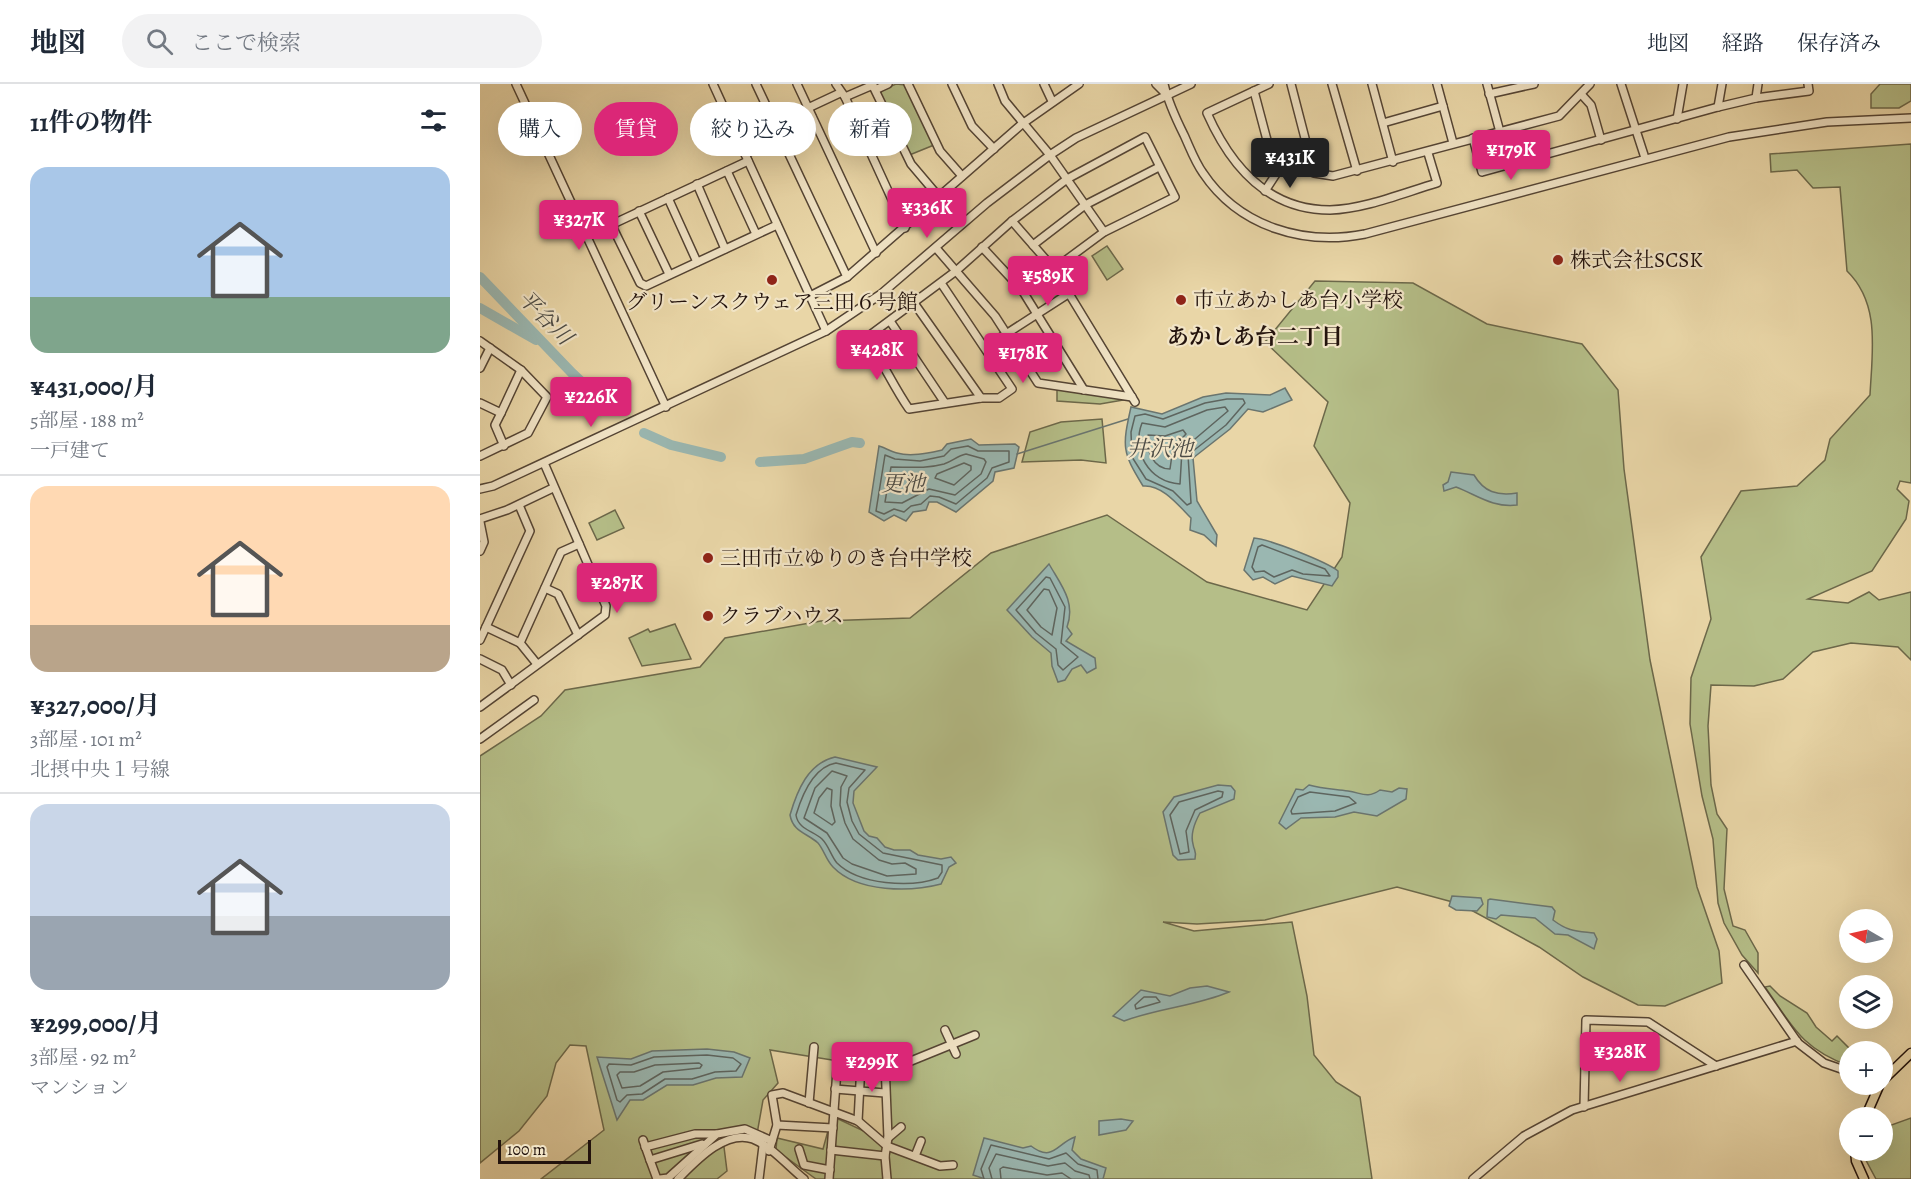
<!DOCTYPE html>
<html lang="ja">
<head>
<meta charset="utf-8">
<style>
  body { margin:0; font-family:Alegreya,"Noto Serif JP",serif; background:#f2f2f3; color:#1f2937; height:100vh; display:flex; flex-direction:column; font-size:22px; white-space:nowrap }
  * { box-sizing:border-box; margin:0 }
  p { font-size:20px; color:#747a83 }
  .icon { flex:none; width:33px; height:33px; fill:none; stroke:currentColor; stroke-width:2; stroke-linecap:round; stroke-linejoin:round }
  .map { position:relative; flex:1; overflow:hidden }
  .details { display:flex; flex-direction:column; background:#fff; width:480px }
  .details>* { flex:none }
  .top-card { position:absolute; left:18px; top:18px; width:570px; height:54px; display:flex; gap:12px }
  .needle { width:39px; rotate:279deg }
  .tools { position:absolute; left:1359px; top:825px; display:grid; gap:12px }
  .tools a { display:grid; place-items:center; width:54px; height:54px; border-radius:50%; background:#fff; box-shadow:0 6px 24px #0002; font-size:30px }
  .scale { position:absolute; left:18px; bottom:15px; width:93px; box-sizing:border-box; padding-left:6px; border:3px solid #23130d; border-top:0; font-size:16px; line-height:21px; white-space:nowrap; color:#23130d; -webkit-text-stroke:4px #f1e4c6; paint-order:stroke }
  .price { position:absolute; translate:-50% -51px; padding:0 14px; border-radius:6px; background:#db2777; color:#fff; font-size:20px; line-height:39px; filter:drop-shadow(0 2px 3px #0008) }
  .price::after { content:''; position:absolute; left:50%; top:36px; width:18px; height:14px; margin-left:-9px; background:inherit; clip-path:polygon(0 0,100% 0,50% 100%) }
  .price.current { background:#222; color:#fff }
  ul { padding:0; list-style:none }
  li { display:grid; align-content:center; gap:12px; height:318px; padding:0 30px }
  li+li { border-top:2px solid #e0e1e3 }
  li span { display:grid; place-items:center; height:186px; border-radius:18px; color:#555 }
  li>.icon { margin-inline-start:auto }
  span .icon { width:108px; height:108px; fill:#fffc; stroke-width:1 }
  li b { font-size:26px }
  h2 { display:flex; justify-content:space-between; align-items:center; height:72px; padding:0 30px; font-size:26px }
  .chip { padding:0 21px; border-radius:27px; background:#fff; box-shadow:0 6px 24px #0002; font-size:21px; line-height:54px }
  .chip.current { background:#db2777; color:#fff }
  header { display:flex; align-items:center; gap:36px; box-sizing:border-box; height:84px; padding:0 30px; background:#fff; border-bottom:2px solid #e0e1e3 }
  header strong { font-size:28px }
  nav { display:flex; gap:33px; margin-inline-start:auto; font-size:21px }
  .search { width:420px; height:54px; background:#f2f2f3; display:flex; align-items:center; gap:15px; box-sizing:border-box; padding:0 21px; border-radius:33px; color:#747a83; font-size:22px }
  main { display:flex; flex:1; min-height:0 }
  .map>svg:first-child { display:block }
  .green { fill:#b5be88; stroke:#6c684a; stroke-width:1.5 }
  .water { fill:#9ab7b1; stroke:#6a756f; stroke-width:1.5 }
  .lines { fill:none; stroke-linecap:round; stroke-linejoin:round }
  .shore { stroke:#5e655f; stroke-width:1.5 }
  .stream { stroke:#6a756f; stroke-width:1.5 }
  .river { stroke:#9ab7b1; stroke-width:10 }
  .minor-casing { stroke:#544434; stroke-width:10 }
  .major-casing { stroke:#23130d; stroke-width:11 }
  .minor { stroke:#f1e4c6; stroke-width:7 }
  .major { stroke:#e9d6a7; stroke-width:8 }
  .poi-dot { fill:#8f2418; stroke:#f1e4c6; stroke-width:2 }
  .labels { text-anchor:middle; stroke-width:4.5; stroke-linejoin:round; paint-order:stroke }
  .poi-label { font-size:21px; fill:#23130d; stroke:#f1e4c6; text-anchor:start }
  .water-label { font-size:22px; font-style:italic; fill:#4d4c46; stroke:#f1e4c6 }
  .neighbourhood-label { font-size:22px; font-weight:bold; fill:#23130d; stroke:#f1e4c6 }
</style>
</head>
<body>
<header>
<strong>地図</strong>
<div class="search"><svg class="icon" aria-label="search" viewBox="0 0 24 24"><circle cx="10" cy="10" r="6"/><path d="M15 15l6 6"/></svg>ここで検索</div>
<nav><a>地図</a><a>経路</a><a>保存済み</a></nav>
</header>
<main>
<section class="details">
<h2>11件の物件<svg class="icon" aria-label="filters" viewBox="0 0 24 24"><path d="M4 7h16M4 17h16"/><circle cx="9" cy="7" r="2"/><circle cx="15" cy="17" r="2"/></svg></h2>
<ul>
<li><span style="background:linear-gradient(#a9c7e8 70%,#7fa58c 0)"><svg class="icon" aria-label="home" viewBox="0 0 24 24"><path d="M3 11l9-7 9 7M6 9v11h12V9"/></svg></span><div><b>¥431,000/月</b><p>5部屋 · 188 m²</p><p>一戸建て</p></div></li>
<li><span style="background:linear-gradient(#ffd9b3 75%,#b9a48a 0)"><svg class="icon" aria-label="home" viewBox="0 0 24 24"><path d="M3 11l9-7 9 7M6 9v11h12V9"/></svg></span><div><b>¥327,000/月</b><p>3部屋 · 101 m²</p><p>北摂中央１号線</p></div></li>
<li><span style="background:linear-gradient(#c9d6e8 60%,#9aa5b1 0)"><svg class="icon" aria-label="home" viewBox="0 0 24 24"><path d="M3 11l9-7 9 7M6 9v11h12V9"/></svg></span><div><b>¥299,000/月</b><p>3部屋 · 92 m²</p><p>マンション</p></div></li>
</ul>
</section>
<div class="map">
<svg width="1431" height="1095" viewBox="0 0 1431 1095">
  <rect width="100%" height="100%" fill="#e9d6a7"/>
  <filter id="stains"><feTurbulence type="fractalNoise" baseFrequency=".00333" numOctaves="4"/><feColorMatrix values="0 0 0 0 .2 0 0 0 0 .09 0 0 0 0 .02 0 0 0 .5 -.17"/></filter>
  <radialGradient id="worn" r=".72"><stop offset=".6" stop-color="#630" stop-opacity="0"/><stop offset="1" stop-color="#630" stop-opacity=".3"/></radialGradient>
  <g class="green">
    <polygon points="416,0 426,1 454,61 427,72 400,12 402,6"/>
    <polygon points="1400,0 1431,0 1431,17 1419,24 1391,24 1391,10"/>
    <path d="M 1431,60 L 1431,399 L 1420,397 L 1417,405 L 1429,417 L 1426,435 L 1392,487 L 1328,515 L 1368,519 L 1389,508 L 1399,516 L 1431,508 L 1431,576 L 1418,563 L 1371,559 L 1333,568 L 1303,595 L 1274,602 L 1231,601 L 1228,642 L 1231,701 L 1237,730 L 1247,745 L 1244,805 L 1253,842 L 1265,846 L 1278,869 L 1278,889 L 1262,871 L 1244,839 L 1238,819 L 1233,755 L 1222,712 L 1210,640 L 1211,594 L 1231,535 L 1221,473 L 1261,407 L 1317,402 L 1345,376 L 1350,355 L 1390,311 C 1392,268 1401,220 1367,187 L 1360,103 L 1333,104 L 1317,86 L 1291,88 L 1290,70 Z"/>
    <polygon points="627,162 643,185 627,196 612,172"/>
    <polygon points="835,197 933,199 1007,240 1102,260 1138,306 1144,385 1170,576 1217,803 1239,867 1242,899 1185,922 1158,921 1103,893 1059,863 980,820 917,803 785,836 717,840 683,838 714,847 812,838 827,912 834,971 856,998 880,1013 892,1095 336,1095 296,1066 297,1054 343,1065 352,1032 407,1058 410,974 352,976 290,966 298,999 283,1016 277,1050 242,1047 247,1087 237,1095 61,1095 124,1046 106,962 90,961 76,979 67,1012 39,1047 0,1079 0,672 61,632 85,606 220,583 245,554 341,537 430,534 511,469 627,431 727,498 827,526 862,473 870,419 834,362 848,318 785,258"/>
    <polygon points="577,305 649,315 620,320 577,317"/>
    <polygon points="622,335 626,379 601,376 542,378 550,348 581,338"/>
    <polygon points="135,426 144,444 117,456 109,439"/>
    <polygon points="195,540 211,575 162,582 149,554 168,545 170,548"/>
    <path d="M 1290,902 L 1300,912 L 1327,929 L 1336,943 L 1352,957 L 1357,952 L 1369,964 L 1377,967 L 1370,968 L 1369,982 C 1321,964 1313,943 1285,903 Z"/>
    <polygon points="1431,1034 1431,1095 1396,1095 1381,1067 1402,1066 1403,1044"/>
  </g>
  <g class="water">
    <path d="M 805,304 L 812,316 L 783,328 L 768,325 L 750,345 L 713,374 L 717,417 L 737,451 L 736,462 L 724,451 L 710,446 L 711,434 C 699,422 682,400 663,402 C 642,368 642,363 651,323 L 682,330 L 723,313 L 746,309 L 790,311 Z"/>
    <path d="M 491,355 L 499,361 L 535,360 L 539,363 L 534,384 L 515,388 L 513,397 L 476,428 L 457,418 L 449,418 L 446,426 L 433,428 L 426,437 L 414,431 L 404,437 L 389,428 L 399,362 C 406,364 411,368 417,369 C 431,373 448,369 462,366 L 467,360 Z"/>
    <path d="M 971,388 L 994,391 C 1004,408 1017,412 1037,409 L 1037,421 C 1013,424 997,411 976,403 L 964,407 L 963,401 L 968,398 Z"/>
    <path d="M 774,454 C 789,455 847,478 858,487 L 858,493 L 852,502 L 812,492 L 795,500 L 783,493 L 773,496 L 764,486 Z"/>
    <path d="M 569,480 C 581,501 596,518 587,543 L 592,550 L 586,557 L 615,574 L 616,584 L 607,589 L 601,581 L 592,585 L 585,596 L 578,598 L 572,582 L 571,569 L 552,553 L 527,526 Z"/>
    <path d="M 355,673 L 397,683 L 374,707 L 373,719 L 384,747 L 389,752 L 397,754 L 405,763 L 414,766 L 430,766 L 438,771 L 461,775 L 471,773 L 476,779 L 469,783 L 461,800 C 431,808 378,809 353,783 C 346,776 344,766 338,759 C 327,749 313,748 310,731 C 317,707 328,679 355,673 Z"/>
    <path d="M 738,701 L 751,702 L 755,707 L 754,715 L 720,729 C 715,738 710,749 713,760 C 714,767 717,767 715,775 L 698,776 L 693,771 L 683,728 L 694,713 Z"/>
    <path d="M 829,701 C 843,705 854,705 868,707 C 882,709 887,715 900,706 L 912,708 L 919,704 L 927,705 L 926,715 L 897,732 L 874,728 L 855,733 L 821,734 L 806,745 L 799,739 L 816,705 L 823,706 Z"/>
    <polygon points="972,812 1001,814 1003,820 997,827 976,826 969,822"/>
    <path d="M 1010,815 L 1072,823 L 1075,827 L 1073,836 C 1089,848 1096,847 1114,849 L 1117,855 L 1114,865 L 1088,851 L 1075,850 L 1055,834 L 1021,831 L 1016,835 L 1007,833 L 1008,816 Z"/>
    <path d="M 727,902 L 749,908 C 716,922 678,924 644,937 L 633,932 L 661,906 L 690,912 L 710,904 Z"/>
    <polygon points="227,965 254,968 270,974 262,993 236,994 213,1001 187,1001 163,1016 150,1016 137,1036 117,973 151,975 172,967"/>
    <polygon points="641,1035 653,1037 646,1046 619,1051 619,1037"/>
    <path d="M 595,1053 L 592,1066 L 601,1075 L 626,1084 L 623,1095 L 505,1095 L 493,1091 L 504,1054 L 543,1064 L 551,1062 C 573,1079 577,1059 595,1053 Z"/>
  </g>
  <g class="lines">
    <g class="shore">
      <polygon points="747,315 763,315 765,319 746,341 708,371 711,419 707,421 693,407 666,395 652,373 651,348 655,332 665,330 683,335 725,319"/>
      <path d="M 745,323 L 748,327 L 702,366 L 700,400 C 669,398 651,367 662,339 L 685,343 L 727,326 Z"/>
      <path d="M 703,346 L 706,350 L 693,364 L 690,385 C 673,385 666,366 668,351 L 685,352 Z"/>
      <polygon points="488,362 498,367 529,367 529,378 512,384 507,394 476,420 459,413 450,412 441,420 431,422 424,428 414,425 404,430 396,427 405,371 415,375 440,377 464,372 471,365"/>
      <path d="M 486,370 L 504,375 L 506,378 L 501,390 L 475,411 L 449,405 L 422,419 L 405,418 L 411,383 C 429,383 446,385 464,380 C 473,377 477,372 486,370 Z"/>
      <polygon points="484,379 491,382 491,386 474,401 455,394 457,390"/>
      <polygon points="419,392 438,393 440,397 431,405 418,409 415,406"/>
      <polygon points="782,461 845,485 850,492 823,490 812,486 794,493 784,487 775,488 772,483 778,463"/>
      <polygon points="566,493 570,494 585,523 581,559 598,573 583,586 578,581 576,565 556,549 536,526"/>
      <polygon points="564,505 569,506 577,524 572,551 561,543 547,526"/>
      <path d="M 356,679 L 385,686 L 369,704 L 367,718 L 372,737 L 379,750 L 403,769 L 462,781 L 462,788 L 458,794 C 431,804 379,801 357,779 C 351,772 349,762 342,755 C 333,747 318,745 316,731 C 322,711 333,683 356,679 Z"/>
      <polygon points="352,687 367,692 361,703 360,721 365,739 373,755 399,776 412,780 425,779 436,785 436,790 407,792 372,780 363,774 347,749 324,734 335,704"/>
      <polygon points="347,704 352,706 351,722 355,738 352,741 334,729 339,714"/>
      <polygon points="738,707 743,708 742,713 715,726 706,747 709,768 700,770 690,731 699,718"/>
      <polygon points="830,708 869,713 876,719 855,727 812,730 811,727 818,713"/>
      <polygon points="664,913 676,913 680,918 656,925 655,921"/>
      <polygon points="227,971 253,974 261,980 256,987 235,988 212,995 185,995 162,1010 147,1011 140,1018 137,1016 127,983 129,980 151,981 174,973"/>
      <polygon points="219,979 222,981 220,984 183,988 160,1002 142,1004 137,991 140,988 154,988 175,981"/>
      <polyline points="504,1095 501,1085 511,1061 569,1075 586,1069 598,1080 617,1086 618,1095"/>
      <polyline points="512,1095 509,1084 516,1070 568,1082 585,1079 595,1087 609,1091 610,1095"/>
      <polyline points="521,1095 520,1085 523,1083 567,1091 582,1089 591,1095"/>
    </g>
    <polyline class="stream" points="537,370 648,335"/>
    <g class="river">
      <polyline points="0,193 92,289 130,325"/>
      <polyline points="0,224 56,256"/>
      <polyline points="164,349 191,361 241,373"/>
      <polyline points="280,378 324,375 372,358 380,359"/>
    </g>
    <g class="minor-casing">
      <g id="minor">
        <polyline points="36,0 186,323"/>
        <polyline points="233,0 346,247"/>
        <polyline points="276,0 367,193"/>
        <polyline points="317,0 396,169"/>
        <polyline points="356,0 365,13 425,144"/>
        <polyline points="392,0 431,80 459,113"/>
        <polyline points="428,0 460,67 482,92"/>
        <polyline points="472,0 492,42 514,65"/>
        <polyline points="518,0 525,17 570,71 624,148"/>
        <polyline points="564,0 572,17"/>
        <polyline points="676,0 685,9"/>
        <path d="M 684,0 C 688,18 696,35 704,51 C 710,64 715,78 723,89 C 759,143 824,162 885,150 L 1249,53 L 1347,38 L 1431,34"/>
        <path d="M 789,0 L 727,29 C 750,81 787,126 850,126 C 885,125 923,109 957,99 L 948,69"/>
        <polyline points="811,0 834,89 853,92 1079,32 1110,0"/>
        <polyline points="852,0 877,87"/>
        <polyline points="892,0 913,78"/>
        <polyline points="957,0 973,59"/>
        <polyline points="1007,0 1020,48"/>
        <polyline points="1141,0 1165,74"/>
        <polyline points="397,5 408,0"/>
        <polyline points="774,7 796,90 785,107"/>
        <polyline points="1009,10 1054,0"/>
        <polyline points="1101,10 1111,21 1121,56"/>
        <polyline points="365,13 393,1"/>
        <polyline points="1276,14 1278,0"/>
        <polyline points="1238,23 1242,0"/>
        <polyline points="328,24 360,9"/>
        <polyline points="1197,35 1203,0"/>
        <polyline points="903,39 963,22"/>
        <polyline points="298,49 332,33"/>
        <polyline points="993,54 1002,88 1238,23 1276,14 1329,7 1328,0"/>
        <polyline points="265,70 300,54"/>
        <polyline points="268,77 135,139 133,144 160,199 166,202 297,141"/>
        <polyline points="247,87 276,150"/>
        <polyline points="217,100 245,165"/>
        <polyline points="188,114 217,178"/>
        <polyline points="159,127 189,190"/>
        <polyline points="532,137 574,185 655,318"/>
        <polyline points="553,161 605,121 679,83"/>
        <polyline points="502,163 542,206 604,306"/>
        <polyline points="456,164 515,232 558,299 652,313"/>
        <path d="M 461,199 L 532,305 L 519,314 L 501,314 L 429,325 C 413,302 403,278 386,254 L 476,187 L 532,137 L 587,95 L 665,53 L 695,113 L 624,148 L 574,185"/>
        <polyline points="330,212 367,193 542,40 599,0"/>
        <polyline points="434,219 501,314"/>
        <polyline points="410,237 465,319"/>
        <polyline points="0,257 41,286 67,313 48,349 0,372"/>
        <polyline points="506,263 588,210"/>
        <polyline points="0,284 10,264"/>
        <polyline points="0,319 21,329 41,286"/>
        <polyline points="21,329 15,341 24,362"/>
        <polyline points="0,405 13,402 346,247 401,210 507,119 570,71 596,54 711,0"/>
        <polyline points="0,435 27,426 73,404"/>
        <polyline points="0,438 4,458 0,467"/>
        <polyline points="65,504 78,510 98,551"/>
        <polyline points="6,543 40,559 57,580"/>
        <polyline points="0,556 50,447 39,421"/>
        <polyline points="40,559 81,468 99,460"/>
        <polyline points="0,575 22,586 31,601"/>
        <polyline points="0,623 125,531 126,522 64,379"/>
        <polyline points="0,655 54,616"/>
        <polyline points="1264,881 1318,959 1344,979 1370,988"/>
        <polyline points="465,946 476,970"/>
        <polyline points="405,979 424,974 431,977 495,951"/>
        <polyline points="355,1005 405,1009"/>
        <polyline points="329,1019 334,963"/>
        <polyline points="1104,1023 1106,936 1168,938 1236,982"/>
        <polyline points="378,1037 381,980"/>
        <polyline points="297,1041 353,1044"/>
        <polyline points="408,1054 421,1043"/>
        <polyline points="163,1056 170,1076 222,1060"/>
        <polyline points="165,1063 215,1050 236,1050"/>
        <polyline points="319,1065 324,1081 350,1086"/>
        <polyline points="351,1066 405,1072"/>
        <polyline points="289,1067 297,1041 292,1011 303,1009 378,1037 407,1062 460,1082 473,1081"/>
        <polyline points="435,1072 441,1057"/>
        <polyline points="170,1076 177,1095"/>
        <polyline points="180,1095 188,1094 237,1050 265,1045 292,1057"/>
        <path d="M 198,1095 C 215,1078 245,1045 273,1055 C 291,1062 309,1083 324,1095"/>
        <polyline points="279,1095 283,1062"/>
        <polyline points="349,1095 358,972 367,981 405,979 408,1054 405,1072 407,1095"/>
        <polyline points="993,1095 1044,1052 1092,1026 1317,957"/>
      </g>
    </g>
    <g class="major-casing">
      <g id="major">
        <polyline points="1402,997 1431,969"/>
        <polyline points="1385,1034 1400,1000"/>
        <polyline points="1375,1066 1376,1077 1384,1095"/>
      </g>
    </g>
    <use href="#minor" class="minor"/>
    <use href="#major" class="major"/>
  </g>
  <g class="poi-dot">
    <circle cx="1078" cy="176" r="6"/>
    <circle cx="292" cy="196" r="6"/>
    <circle cx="701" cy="216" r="6"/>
    <circle cx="228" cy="474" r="6"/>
    <circle cx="228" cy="532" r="6"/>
  </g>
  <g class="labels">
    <g class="poi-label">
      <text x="1090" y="183">株式会社SCSK</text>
      <text x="713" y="223">市立あかしあ台小学校</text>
      <text x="292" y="225" text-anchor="middle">グリーンスクウェア三田６号館</text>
      <text x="240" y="481">三田市立ゆりのき台中学校</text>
      <text x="240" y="539">クラブハウス</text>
    </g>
    <g class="water-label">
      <text transform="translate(66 233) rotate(45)" y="8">平谷川</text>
      <text x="680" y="372">井沢池</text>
      <text x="423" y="407">更池</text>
    </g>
    <g class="neighbourhood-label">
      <text x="775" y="260">あかしあ台二丁目</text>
    </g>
  </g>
  <rect width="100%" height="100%" filter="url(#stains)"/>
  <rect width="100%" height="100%" fill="url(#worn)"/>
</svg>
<div class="tools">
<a><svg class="needle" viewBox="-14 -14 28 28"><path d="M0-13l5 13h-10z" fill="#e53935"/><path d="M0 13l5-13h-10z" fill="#747a83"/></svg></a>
<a><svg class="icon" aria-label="layers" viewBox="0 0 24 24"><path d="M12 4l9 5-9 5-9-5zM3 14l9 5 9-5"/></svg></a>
<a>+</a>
<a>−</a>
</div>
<div class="scale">100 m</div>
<b class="price" style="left:1031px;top:97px">¥179K</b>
<b class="price current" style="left:810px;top:105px">¥431K</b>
<b class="price" style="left:447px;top:155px">¥336K</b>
<b class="price" style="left:99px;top:167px">¥327K</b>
<b class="price" style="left:568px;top:223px">¥589K</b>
<b class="price" style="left:397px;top:297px">¥428K</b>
<b class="price" style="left:543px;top:300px">¥178K</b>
<b class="price" style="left:111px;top:344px">¥226K</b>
<b class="price" style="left:137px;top:530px">¥287K</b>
<b class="price" style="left:1140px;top:999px">¥328K</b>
<b class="price" style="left:392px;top:1009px">¥299K</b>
<div class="top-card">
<a class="chip">購入</a>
<a class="chip current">賃貸</a>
<a class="chip">絞り込み</a>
<a class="chip">新着</a>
</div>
</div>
</main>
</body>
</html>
